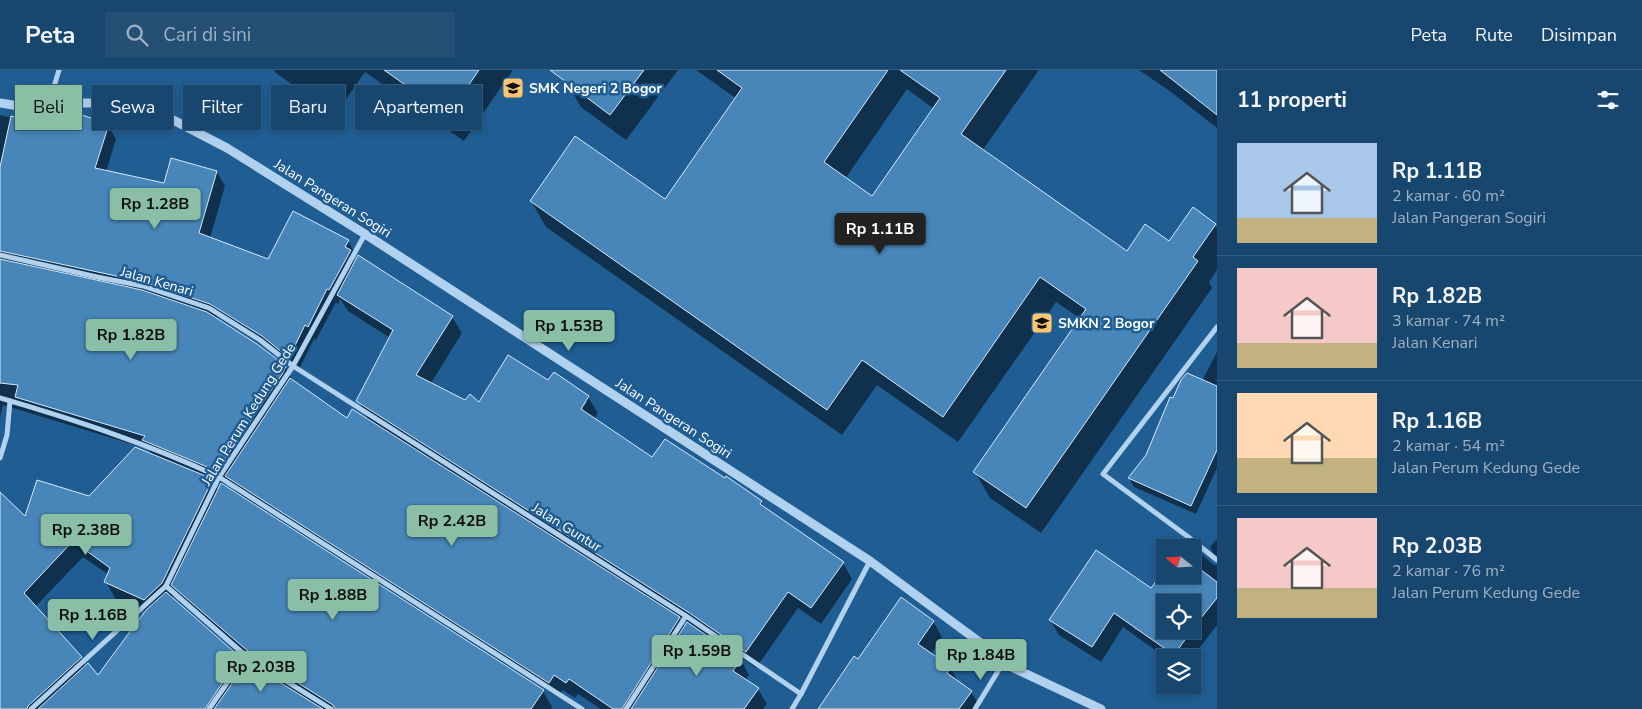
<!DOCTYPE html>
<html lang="id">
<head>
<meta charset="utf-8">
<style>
  body { margin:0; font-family:"Nunito Sans",sans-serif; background:#245076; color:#f1f3f6; height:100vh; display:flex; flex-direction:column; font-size:19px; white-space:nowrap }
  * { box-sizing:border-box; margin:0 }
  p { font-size:16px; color:#9eb1c2 }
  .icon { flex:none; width:28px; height:28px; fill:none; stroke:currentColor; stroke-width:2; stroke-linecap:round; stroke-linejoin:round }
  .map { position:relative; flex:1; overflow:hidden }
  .drawer { display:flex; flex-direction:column; background:#17466e; width:425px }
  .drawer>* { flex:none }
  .guide { position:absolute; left:15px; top:15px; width:475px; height:45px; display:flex; gap:10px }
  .needle { width:32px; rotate:288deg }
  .tools { position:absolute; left:1156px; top:469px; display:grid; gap:10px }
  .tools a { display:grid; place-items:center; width:45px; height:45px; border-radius:0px; background:#17466e; box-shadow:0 2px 8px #0003,0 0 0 1px #365e81; font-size:25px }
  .price { position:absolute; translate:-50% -42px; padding:0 11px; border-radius:5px; background:#8abfa5; color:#111; font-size:16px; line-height:32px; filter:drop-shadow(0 1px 2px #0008) }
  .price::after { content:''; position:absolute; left:50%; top:30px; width:15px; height:11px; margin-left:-8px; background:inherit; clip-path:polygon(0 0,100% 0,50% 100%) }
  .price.current { background:#222; color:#fff }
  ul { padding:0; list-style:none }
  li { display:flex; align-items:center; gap:15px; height:125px; padding:0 20px }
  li+li { border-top:1px solid #365e81 }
  li span { display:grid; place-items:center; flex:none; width:140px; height:100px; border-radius:0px; color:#555 }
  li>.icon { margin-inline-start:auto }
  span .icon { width:60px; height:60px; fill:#fffc; stroke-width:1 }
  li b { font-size:21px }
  h2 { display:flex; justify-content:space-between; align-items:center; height:60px; padding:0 20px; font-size:21px }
  .chip { padding:0 18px; border-radius:0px; background:#17466e; box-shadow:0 2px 8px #0003,0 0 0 1px #365e81; font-size:18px; line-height:45px }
  .chip.current { background:#8abfa5; color:#111 }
  header { display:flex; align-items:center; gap:30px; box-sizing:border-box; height:70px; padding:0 25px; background:#17466e; border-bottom:1px solid #365e81 }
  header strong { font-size:24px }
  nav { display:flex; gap:28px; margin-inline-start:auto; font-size:18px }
  .search { width:350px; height:45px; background:#245076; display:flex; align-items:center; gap:12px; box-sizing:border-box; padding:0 18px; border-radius:0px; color:#9eb1c2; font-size:19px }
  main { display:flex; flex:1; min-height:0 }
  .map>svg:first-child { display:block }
  .shadow { fill:#0007; fill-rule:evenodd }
  .building { fill:#4886b9; stroke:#d7eafa }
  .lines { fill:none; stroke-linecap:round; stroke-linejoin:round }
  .minor { stroke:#b1d2ee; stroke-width:5 }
  .tertiary { stroke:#b1d2ee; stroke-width:9 }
  .labels { text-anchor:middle; stroke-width:5; stroke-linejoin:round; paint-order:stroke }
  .poi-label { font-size:14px; font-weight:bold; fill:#fff; stroke:#1f5d93; text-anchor:start }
  .street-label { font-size:14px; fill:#fff; stroke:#1f5d93 }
</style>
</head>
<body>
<header>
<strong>Peta</strong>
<div class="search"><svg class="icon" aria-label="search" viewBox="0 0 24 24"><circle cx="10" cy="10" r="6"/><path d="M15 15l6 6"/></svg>Cari di sini</div>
<nav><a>Peta</a><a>Rute</a><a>Disimpan</a></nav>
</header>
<main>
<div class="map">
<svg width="1217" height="639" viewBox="0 0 1217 639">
  <rect width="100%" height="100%" fill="#1f5d93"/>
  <g class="shadow">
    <polygon points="274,0 513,0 464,71 365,2 335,45 276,3"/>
    <polygon points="574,0 678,0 626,70 581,37 566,11"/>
    <path d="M 696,0 L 1039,0 L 982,81 L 1127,183 L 1170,173 L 1215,155 L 1217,158 L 1217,200 L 1209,212 L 1212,218 L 1041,463 L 990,428 L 975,402 L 1081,249 L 1056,232 L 958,372 L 877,315 L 842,365 L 546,157 L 531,131 L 665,131 L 737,29 ZM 907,19 L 934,39 L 872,128 L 845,109 Z"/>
    <polygon points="1139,0 1217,0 1217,58 1171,22"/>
    <path d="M 0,45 L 62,58 L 108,55 L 116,69 L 106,102 L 165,114 L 217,102 L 225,116 L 210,168 L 268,190 L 348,171 L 356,185 L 354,189 L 356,192 L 359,187 L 452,247 L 462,263 L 431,313 L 465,331 L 479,334 L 549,312 L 588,327 L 598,343 L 594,349 L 653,389 L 761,432 L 766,440 L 843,493 L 852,509 L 821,554 L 798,538 L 756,598 L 738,585 L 749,605 L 745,611 L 758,619 L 767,634 L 763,639 L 601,639 L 578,624 L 575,628 L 563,620 L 558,627 L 235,421 L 229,410 L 226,415 L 212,409 L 218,421 L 543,621 L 552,637 L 551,639 L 0,639 L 0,440 L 26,448 L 89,428 L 152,385 L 148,379 L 3,335 L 0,347 ZM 340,229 L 348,241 L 390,268 L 358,331 L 369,351 L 348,350 L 293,311 L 285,296 L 212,246 L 220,248 L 272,281 L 298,301 L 314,269 L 316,270 L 336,232 L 338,234 ZM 584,332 L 587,332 L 578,344 ZM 83,487 L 109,505 L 106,512 L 115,528 L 146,542 L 98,607 L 86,597 L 81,588 L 35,537 ZM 176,520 L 182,531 L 261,600 L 261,602 L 245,597 L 239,588 L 172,529 ZM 677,545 L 689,552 L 685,558 Z"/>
    <polygon points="1217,282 1217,398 1196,444 1134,417 1129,408 1147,386 1174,330 1202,311"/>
    <polygon points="1217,469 1217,490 1210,477"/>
    <path d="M 1202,485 L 1214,495 L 1217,495 L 1217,555 L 1192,588 L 1166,588 L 1123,557 L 1101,592 L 1059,565 L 1050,550 L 1152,520 L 1184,505 L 1192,505 L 1192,496 ZM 1149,526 L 1152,526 L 1136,560 L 1134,559 ZM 1165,532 L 1192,532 L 1192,560 L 1165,560 Z"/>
    <polygon points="933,551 942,567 931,584 950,597 959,613 971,622 980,637 978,639 819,639 854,588 858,591"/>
  </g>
  <g class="building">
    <polygon points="384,0 479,0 448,45"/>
    <polygon points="550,0 644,0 610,45"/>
    <polygon points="717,0 888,0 824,92 872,126 940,28 900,0 1006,0 961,64 1127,181 1145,154 1169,171 1193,137 1216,154 1193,187 1198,191 1026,438 973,402 1086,239 1040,207 943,347 862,290 827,340 530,131 575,66 665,129 742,18"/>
    <polygon points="1160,0 1217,0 1217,45"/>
    <polygon points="67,40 109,54 95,98 164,113 171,88 217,101 199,163 268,189 293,141 349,170 345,177 351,180 329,220 327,219 308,257 305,255 289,288 262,266 210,234 144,212 0,181 0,97 11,46 61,57"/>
    <polygon points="358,185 453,246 416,305 465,330 470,324 479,332 508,285 548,310 554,302 589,326 581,339 652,387 665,369 725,408 726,406 762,431 760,434 844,492 811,538 788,522 746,582 688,542 356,331 393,260 337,225"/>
    <polygon points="0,189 142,220 207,242 257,274 286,296 283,303 217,401 142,370 145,366 15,327 18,315 0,313"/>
    <polygon points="1187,303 1217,316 1217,380 1191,436 1128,408 1146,385 1170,327 1173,328 1181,310"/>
    <polygon points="290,308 347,348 352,339 680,547 622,639 613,639 569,609 566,613 554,605 549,613 225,406"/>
    <polygon points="135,377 213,409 162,513 144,530 104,512 110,498 73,471 24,523 82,587 28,636 27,639 0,639 0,422 25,446 37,410 89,426"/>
    <polygon points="221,413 544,620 531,639 335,639 333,635 249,582 171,515"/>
    <polygon points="1096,480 1151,518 1165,500 1165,505 1192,505 1192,493 1217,512 1217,528 1192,559 1192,532 1165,532 1165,560 1192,560 1174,585 1114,543 1092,577 1049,550"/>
    <polygon points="166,522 240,587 205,639 38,639 88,593 98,605 146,540"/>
    <polygon points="901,527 934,551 918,574 951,597 947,603 972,621 959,639 818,639 854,586 858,589"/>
    <polygon points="687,552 741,589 733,601 759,618 744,639 631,639"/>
    <polygon points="247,592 323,639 214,639"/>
  </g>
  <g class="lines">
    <g class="minor">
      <polyline points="49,33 59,0"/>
      <polyline points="0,185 97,207 143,216 209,238 260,270 293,296 686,546 801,624"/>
      <polyline points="1217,257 1103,404 1187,466 1217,490"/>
      <path d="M 0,328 C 75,350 149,374 219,407 L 582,639"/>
      <polyline points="0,388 7,365 10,331"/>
      <polyline points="31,639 166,516"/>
      <polyline points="209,639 246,586"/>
      <polyline points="331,639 246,586 166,516 219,407 293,296 365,164"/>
      <polyline points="626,639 686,546"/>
      <polyline points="792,639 801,624 870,491"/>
      <polyline points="975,639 1003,593"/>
    </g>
    <polyline class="tertiary" points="0,33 19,36 49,33 104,33 154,40 227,78 365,164 870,491 978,571 1003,593 1101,639"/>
  </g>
  <defs>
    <g id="school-square" transform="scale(1.125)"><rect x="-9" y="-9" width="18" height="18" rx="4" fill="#fcc671" stroke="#1f5d93"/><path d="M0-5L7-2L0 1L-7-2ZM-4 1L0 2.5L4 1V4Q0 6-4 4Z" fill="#111"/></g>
  </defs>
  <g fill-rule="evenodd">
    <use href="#school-square" x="513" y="18"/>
    <use href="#school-square" x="1042" y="253"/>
  </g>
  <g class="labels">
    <g class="poi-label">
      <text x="529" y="23">SMK Negeri 2 Bogor</text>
      <text x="1058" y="258">SMKN 2 Bogor</text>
    </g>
    <g class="street-label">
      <text transform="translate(333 128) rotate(32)" y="5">Jalan Pangeran Sogiri</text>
      <text transform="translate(157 211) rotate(16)" y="5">Jalan Kenari</text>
      <text transform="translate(248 344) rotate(-58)" y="5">Jalan Perum Kedung Gede</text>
      <text transform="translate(674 348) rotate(33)" y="5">Jalan Pangeran Sogiri</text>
      <text transform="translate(567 457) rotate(32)" y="5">Jalan Guntur</text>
    </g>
  </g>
</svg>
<div class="tools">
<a><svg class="needle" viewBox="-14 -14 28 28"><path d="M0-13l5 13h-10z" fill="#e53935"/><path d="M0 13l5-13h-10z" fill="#9eb1c2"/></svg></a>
<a><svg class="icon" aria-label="locate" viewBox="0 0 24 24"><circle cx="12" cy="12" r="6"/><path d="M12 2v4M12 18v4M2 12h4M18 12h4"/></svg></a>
<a><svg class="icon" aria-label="layers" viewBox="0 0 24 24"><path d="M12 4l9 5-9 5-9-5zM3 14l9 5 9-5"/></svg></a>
</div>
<b class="price" style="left:155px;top:160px">Rp 1.28B</b>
<b class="price current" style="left:880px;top:185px">Rp 1.11B</b>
<b class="price" style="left:569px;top:282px">Rp 1.53B</b>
<b class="price" style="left:131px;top:291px">Rp 1.82B</b>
<b class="price" style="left:452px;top:477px">Rp 2.42B</b>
<b class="price" style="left:86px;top:486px">Rp 2.38B</b>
<b class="price" style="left:333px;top:551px">Rp 1.88B</b>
<b class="price" style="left:93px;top:571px">Rp 1.16B</b>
<b class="price" style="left:697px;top:607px">Rp 1.59B</b>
<b class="price" style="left:981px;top:611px">Rp 1.84B</b>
<b class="price" style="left:261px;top:623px">Rp 2.03B</b>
<div class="guide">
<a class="chip current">Beli</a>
<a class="chip">Sewa</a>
<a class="chip">Filter</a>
<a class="chip">Baru</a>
<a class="chip">Apartemen</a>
</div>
</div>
<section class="drawer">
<h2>11 properti<svg class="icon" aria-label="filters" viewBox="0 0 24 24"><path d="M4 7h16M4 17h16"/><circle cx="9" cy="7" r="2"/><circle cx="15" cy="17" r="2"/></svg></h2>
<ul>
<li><span style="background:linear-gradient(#a9c7e8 75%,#c2b280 0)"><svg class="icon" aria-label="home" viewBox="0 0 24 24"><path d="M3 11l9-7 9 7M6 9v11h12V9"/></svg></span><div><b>Rp 1.11B</b><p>2 kamar · 60 m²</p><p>Jalan Pangeran Sogiri</p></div></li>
<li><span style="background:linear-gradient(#f6c9c9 75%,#c2b280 0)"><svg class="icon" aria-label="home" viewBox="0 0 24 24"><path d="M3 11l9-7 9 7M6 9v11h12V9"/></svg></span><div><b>Rp 1.82B</b><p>3 kamar · 74 m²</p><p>Jalan Kenari</p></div></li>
<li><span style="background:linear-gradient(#ffd9b3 65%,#c2b280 0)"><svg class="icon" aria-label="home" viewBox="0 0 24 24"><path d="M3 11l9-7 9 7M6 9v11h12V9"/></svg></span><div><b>Rp 1.16B</b><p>2 kamar · 54 m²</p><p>Jalan Perum Kedung Gede</p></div></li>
<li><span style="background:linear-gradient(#f6c9c9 70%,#c2b280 0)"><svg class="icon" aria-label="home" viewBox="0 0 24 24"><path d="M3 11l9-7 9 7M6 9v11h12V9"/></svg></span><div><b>Rp 2.03B</b><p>2 kamar · 76 m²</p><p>Jalan Perum Kedung Gede</p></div></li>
</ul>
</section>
</main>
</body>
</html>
